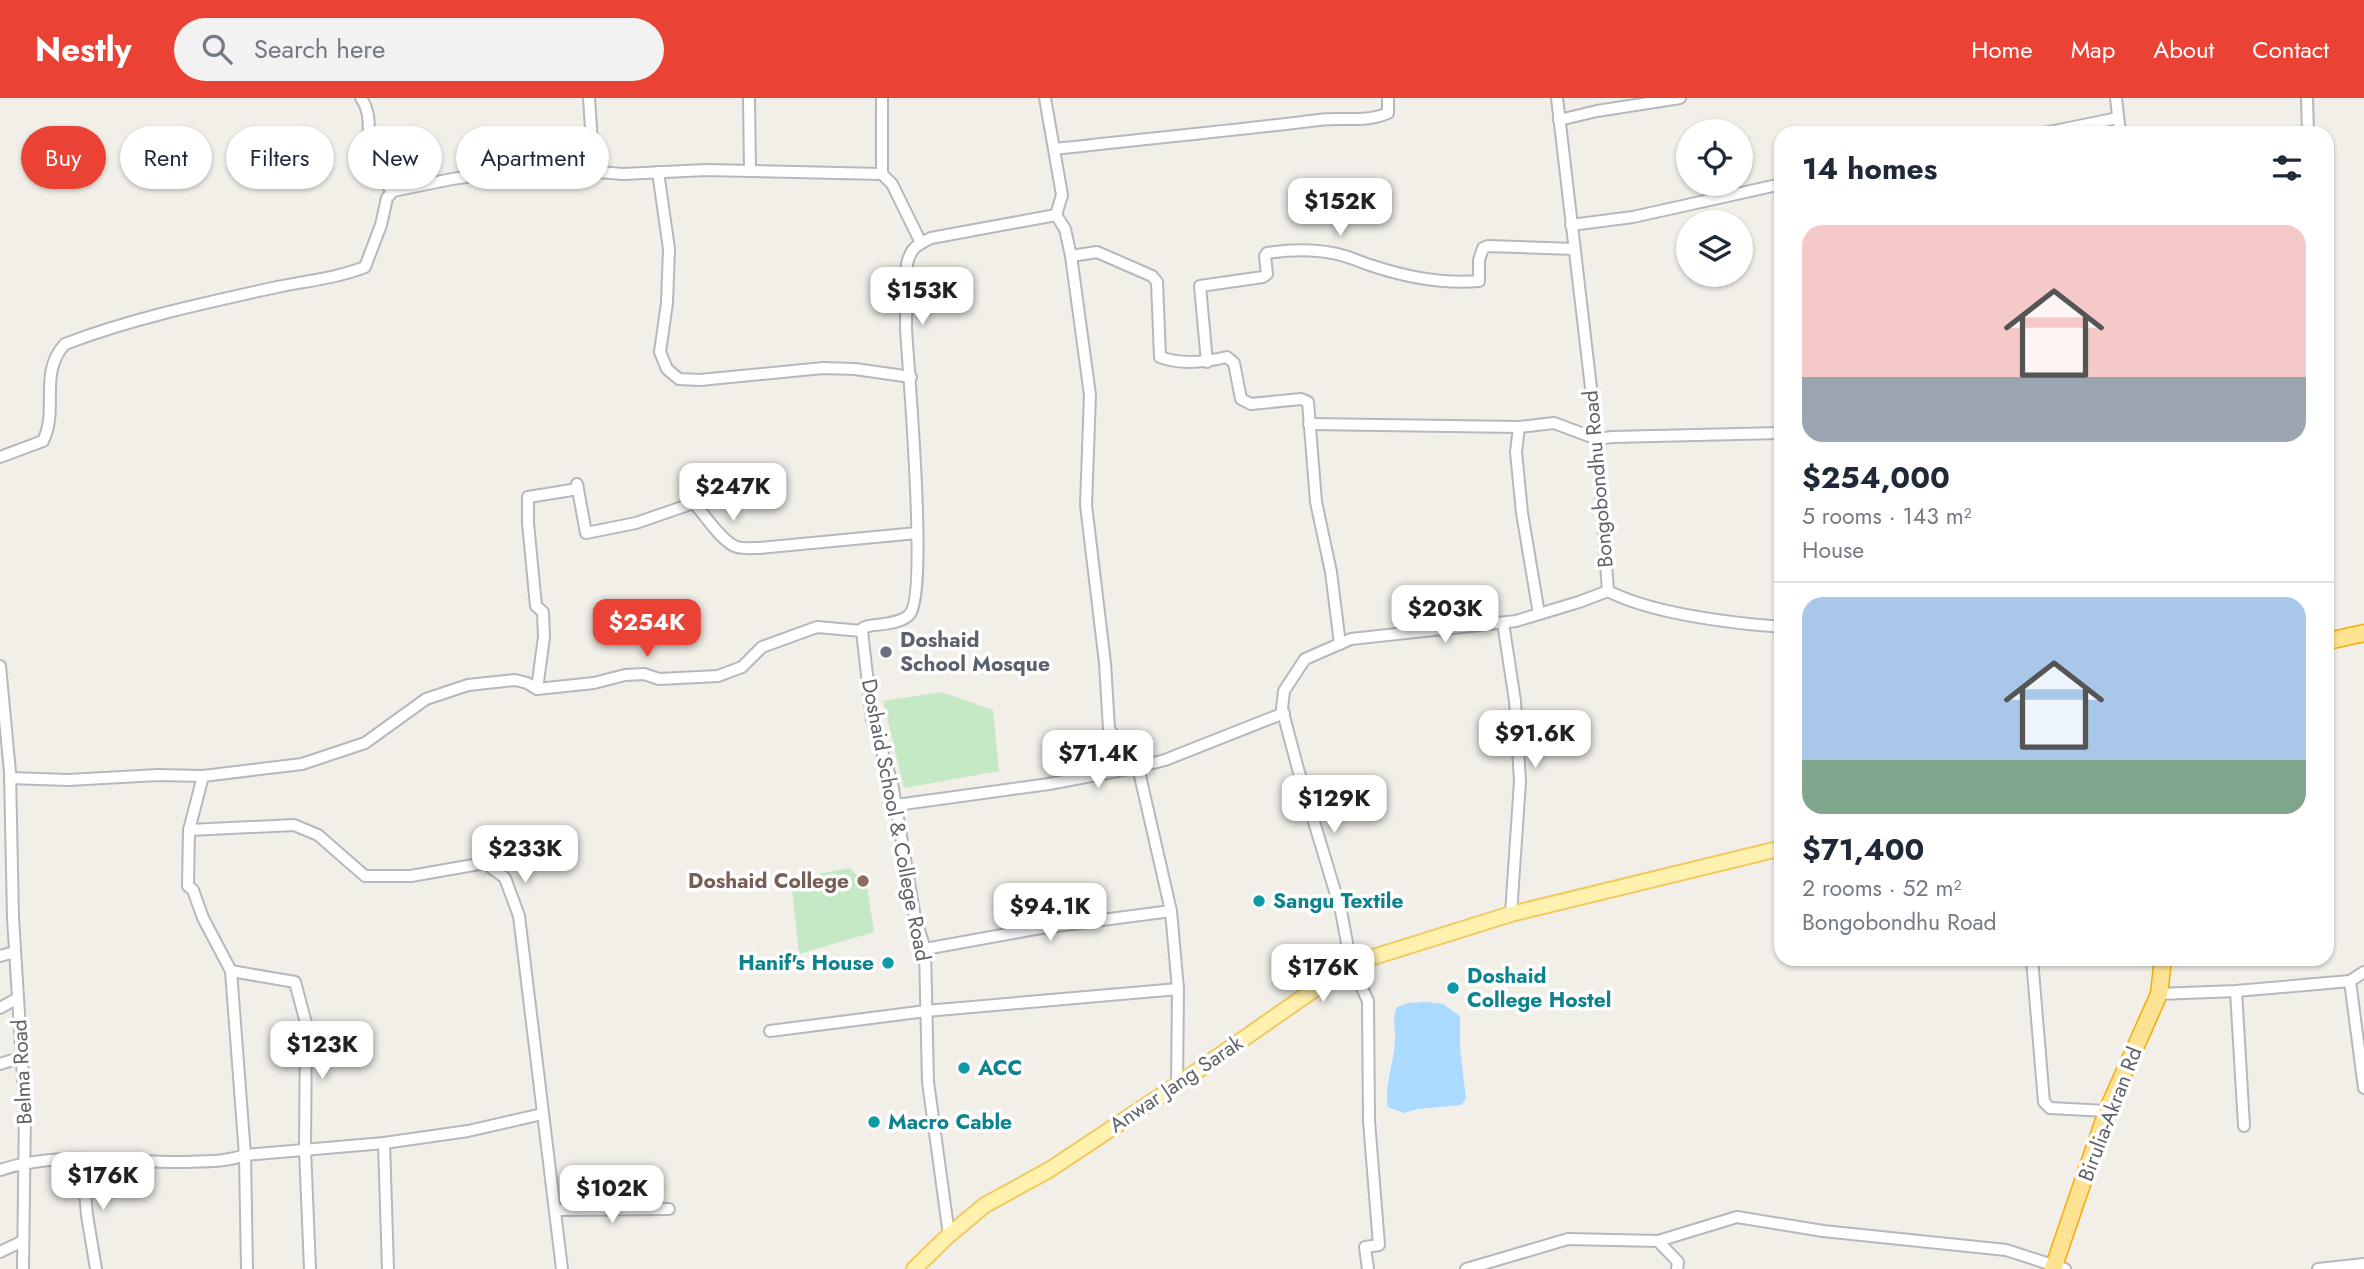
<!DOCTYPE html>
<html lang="en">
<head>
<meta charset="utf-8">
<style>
  body { margin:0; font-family:Jost,sans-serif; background:#f2f2f3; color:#1f2937; height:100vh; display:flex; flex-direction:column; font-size:26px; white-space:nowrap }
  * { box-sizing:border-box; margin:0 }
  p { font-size:23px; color:#747a83 }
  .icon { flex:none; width:38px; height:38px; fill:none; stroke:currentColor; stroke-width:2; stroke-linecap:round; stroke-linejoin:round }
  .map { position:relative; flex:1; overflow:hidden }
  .panel { position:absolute; left:1774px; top:28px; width:560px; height:840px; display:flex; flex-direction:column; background:#fff; border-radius:21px; box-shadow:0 2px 5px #0004 }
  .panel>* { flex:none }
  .guide { position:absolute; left:21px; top:28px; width:665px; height:63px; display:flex; gap:14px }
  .buttons { position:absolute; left:1676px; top:21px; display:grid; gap:14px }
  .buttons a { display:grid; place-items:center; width:77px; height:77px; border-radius:50%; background:#fff; box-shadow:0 2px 5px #0004; font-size:35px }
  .price { position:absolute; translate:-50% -60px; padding:0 16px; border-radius:14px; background:#fff; color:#222; font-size:23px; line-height:46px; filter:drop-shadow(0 2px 4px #0008) }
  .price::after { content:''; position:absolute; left:50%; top:42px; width:21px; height:16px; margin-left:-10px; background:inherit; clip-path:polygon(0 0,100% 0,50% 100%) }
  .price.current { background:#ea4335; color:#fff }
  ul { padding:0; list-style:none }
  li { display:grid; align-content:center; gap:14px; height:371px; padding:0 28px }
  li+li { border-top:2px solid #e0e1e3 }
  li span { display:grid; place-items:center; height:217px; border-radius:21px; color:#555 }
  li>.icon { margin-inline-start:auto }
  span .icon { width:126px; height:126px; fill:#fffc; stroke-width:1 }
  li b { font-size:30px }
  h2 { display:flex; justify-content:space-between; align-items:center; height:84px; padding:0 28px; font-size:30px }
  .chip { padding:0 24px; border-radius:32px; background:#fff; box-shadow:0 2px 5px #0004; font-size:24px; line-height:63px }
  .chip.current { background:#ea4335; color:#fff }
  header { display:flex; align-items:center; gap:42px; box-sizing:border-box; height:98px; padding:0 35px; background:#ea4335; color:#fff }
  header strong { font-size:33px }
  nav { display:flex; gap:38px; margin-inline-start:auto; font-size:24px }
  .search { width:490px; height:63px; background:#f2f2f3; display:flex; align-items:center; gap:18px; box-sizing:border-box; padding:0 24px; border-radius:38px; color:#747a83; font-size:26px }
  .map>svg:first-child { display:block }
  .green { fill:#c5e8c5 }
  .water { fill:#aadaff }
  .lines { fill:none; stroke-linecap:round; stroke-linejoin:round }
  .minor-casing { stroke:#b5b8bc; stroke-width:14 }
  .major-casing { stroke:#f2c960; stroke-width:18 }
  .highway-casing { stroke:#f9ab00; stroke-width:19 }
  .minor { stroke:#fff; stroke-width:10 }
  .major { stroke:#fff2af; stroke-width:14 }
  .highway { stroke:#fde293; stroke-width:16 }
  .worship-dot { fill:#6b7280; stroke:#fff; stroke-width:2.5 }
  .education-dot { fill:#8d6e63; stroke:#fff; stroke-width:2.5 }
  .culture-dot { fill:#0f9aa8; stroke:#fff; stroke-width:2.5 }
  .labels { text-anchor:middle; stroke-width:7; stroke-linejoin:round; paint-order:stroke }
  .street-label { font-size:21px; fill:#5f6368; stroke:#fff }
  .worship-label { font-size:21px; font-weight:bold; fill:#5b616d; stroke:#fff; text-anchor:start }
  .education-label { font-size:21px; font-weight:bold; fill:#785e54; stroke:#fff; text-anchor:end }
  .culture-label { font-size:21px; font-weight:bold; fill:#0d838f; stroke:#fff; text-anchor:start }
</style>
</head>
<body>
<header>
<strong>Nestly</strong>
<div class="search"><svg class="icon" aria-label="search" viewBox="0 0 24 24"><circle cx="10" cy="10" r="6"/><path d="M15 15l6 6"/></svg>Search here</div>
<nav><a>Home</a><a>Map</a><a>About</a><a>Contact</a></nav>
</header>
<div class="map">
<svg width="2364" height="1171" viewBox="0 0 2364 1171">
  <rect width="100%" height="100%" fill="#f1efe8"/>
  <g class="green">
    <polygon points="942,594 993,612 999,673 904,690 883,603"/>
    <polygon points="850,770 867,789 874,834 799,856 791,781"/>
  </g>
  <path class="water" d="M 1427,904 L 1443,906 L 1460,918 L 1460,950 L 1466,1001 L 1461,1007 L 1418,1011 L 1404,1015 L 1388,1009 C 1383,990 1396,960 1395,937 C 1395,927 1392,919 1397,909 L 1409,905 Z"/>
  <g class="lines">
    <g class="minor-casing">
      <g id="minor">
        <path d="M 361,0 C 376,22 363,43 372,66 C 376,77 385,85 393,93"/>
        <polyline points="589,0 594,74"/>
        <polyline points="749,0 750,73"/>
        <polyline points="882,0 882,76"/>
        <polyline points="1557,0 1597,341 1608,493"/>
        <polyline points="2116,0 2120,35"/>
        <polyline points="2307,0 2308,35"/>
        <polyline points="1559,22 1597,13 1680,0"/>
        <polyline points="2044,35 2118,20"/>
        <path d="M 1055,51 C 1143,41 1231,33 1319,22 C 1342,19 1366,25 1388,15 L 1388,0"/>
        <polyline points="658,74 669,151 667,205 660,254 667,271 679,281 700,282 823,270 855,271 911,279"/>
        <polyline points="1056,117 1065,131 1071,158 1090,297 1086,407 1105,565 1109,631 1138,669 1171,813 1178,891 1177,987"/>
        <polyline points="1571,127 1633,119 1782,86"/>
        <path d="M 1071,158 L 1097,154 L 1152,178 L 1157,184 L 1160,259 C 1181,267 1206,264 1227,259 L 1234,265 L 1241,301 L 1251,306 L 1301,301 L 1308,304 L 1316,404 L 1331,474 L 1340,546"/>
        <path d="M 1207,264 L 1200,188 L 1263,179 L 1267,176 L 1265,158 L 1267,155 C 1287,152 1312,151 1332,155 C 1347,157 1359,164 1373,168 C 1406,179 1444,186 1479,183 L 1479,162 L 1483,150 L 1488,148 L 1574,151"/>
        <polyline points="1309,326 1519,329"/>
        <path d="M 0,359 L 43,343 C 59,311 38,275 65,246 C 133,220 205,205 277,189 C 306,183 337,180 365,169 L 381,127 L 387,100 L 393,93 L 452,81 L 537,69 L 623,76 L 706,72 L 882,76 L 892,86 L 921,145"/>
        <path d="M 577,386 L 586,435 L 636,425 L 691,406 L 696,407 C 705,418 723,445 737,449 C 744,451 753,450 760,450 L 917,435"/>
        <path d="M 1608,493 C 1653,516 1731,525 1782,529"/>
        <polyline points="1539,516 1522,415 1516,354 1519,329 1554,325 1597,341 1612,339 1782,335"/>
        <polyline points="1504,531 1515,603 1520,683 1511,816"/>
        <path d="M 862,533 L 863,530 L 868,528 C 880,526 900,526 909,517 C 929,499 908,269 906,230 C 906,208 907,187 907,166 C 911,149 917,147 931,140 L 1056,117 L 1062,97 L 1045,0"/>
        <polyline points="862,533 872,621 892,685 915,820 925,851 928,984 949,1137"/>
        <polyline points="0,568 10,674 13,820 25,1011 23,1171"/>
        <polyline points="537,591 544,539 543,514 536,508 528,425 528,399 578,391"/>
        <polyline points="203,678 189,732 294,727 318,737 365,778 411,778 485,765 505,780 519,818 562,1171"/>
        <polyline points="10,680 68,682 158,677 203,678 302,666 365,645 426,601 468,587 515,582 527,585 537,591 594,585 625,577 644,576 659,581 718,578 742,569 762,549 817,529 862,533"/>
        <polyline points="896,707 1049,686 1138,669 1165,662 1284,615"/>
        <polyline points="189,732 188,788 193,792 203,820 231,873 245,1057 247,1171"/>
        <polyline points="925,851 1041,830 1171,813"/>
        <polyline points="0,858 15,854"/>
        <polyline points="2032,861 2044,1004 2050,1010 2107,1013"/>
        <polyline points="231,873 295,884 306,925 305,1051 310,1171"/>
        <polyline points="2350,883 2364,990"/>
        <polyline points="2236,893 2244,1028"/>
        <polyline points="2159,896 2236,893 2350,883 2364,874"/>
        <polyline points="0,910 18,900"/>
        <polyline points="770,933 926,913 1178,891"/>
        <polyline points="0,966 22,959"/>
        <polyline points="384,1045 388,1171"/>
        <polyline points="82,1061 87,1117 96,1171"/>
        <path d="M 0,1072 C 60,1052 125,1065 187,1064 C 207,1063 226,1064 245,1057 L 384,1045 L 468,1033 L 542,1016"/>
        <polyline points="555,1112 669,1111"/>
        <polyline points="1658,1143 1678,1164 1677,1171"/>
        <polyline points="0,1154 23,1143"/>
        <polyline points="1368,1171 1365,1149 1379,1147 1369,1023 1368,903 1351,866 1341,813 1298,671 1282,611 1284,593 1305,561 1351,541 1516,523 1579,504 1608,493"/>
        <polyline points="1466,1171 1568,1141 1658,1143 1737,1119 1823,1133 2006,1152 2065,1171"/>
        <polyline points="2318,1171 2364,1166"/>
      </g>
    </g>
    <g class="major-casing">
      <polyline id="major" points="914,1171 949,1137 985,1107 1049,1072 1177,987 1351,866 1511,816 1782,750"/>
    </g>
    <g class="highway-casing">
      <g id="highway">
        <polyline points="2328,543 2364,535"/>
        <polyline points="2053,1171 2107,1013 2159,896 2163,861"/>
      </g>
    </g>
    <use href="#minor" class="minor"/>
    <use href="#major" class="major"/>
    <use href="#highway" class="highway"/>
  </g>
  <circle class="worship-dot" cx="886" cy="554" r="7"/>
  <circle class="education-dot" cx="863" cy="783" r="7"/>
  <g class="culture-dot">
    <circle cx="1259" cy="803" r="7"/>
    <circle cx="888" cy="865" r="7"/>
    <circle cx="1453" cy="890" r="7"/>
    <circle cx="964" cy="970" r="7"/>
    <circle cx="874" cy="1024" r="7"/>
  </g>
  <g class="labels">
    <g class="street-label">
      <text transform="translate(1598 381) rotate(-95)" y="7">Bongobondhu Road</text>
      <text transform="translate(896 722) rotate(79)" y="7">Doshaid School &amp; College Road</text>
      <text transform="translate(22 974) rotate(-93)" y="7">Belma Road</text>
      <text transform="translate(1176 986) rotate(-34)" y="7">Anwar Jang Sarak</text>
      <text transform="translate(2110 1016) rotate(-69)" y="7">Birulia-Akran Rd</text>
    </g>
    <g class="worship-label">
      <text x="900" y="549">Doshaid<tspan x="900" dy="24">School Mosque</tspan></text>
    </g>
    <g class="education-label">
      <text x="849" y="790">Doshaid College</text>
    </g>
    <g class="culture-label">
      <text x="1273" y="810">Sangu Textile</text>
      <text x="874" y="872" text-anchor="end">Hanif's House</text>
      <text x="1467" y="885">Doshaid<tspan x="1467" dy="24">College Hostel</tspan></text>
      <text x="978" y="977">ACC</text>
      <text x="888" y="1031">Macro Cable</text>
    </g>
  </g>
</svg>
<div class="buttons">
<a><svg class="icon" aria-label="locate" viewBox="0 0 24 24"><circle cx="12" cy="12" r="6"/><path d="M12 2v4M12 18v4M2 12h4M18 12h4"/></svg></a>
<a><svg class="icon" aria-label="layers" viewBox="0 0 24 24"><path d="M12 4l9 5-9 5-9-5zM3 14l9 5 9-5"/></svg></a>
</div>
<b class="price" style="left:1340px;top:140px">$152K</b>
<b class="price" style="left:922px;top:229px">$153K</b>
<b class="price" style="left:733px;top:425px">$247K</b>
<b class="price" style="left:1445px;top:547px">$203K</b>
<b class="price current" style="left:647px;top:561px">$254K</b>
<b class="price" style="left:1535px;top:672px">$91.6K</b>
<b class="price" style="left:1098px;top:692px">$71.4K</b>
<b class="price" style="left:1334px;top:737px">$129K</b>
<b class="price" style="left:525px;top:787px">$233K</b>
<b class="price" style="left:1050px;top:845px">$94.1K</b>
<b class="price" style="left:1323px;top:906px">$176K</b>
<b class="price" style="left:322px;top:983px">$123K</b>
<b class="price" style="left:103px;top:1114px">$176K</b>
<b class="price" style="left:612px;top:1127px">$102K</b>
<div class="guide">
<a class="chip current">Buy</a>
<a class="chip">Rent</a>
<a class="chip">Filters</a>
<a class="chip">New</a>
<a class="chip">Apartment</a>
</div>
<section class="panel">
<h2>14 homes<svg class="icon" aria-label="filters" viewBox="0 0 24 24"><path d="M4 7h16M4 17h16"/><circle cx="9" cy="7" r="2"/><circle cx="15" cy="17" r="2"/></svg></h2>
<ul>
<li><span style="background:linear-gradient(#f6c9c9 70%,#9aa5b1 0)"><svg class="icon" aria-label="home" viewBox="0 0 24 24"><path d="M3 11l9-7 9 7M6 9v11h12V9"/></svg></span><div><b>$254,000</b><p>5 rooms · 143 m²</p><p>House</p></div></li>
<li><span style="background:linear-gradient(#a9c7e8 75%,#7fa58c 0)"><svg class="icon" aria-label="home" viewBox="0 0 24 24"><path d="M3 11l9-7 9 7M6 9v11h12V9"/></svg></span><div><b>$71,400</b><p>2 rooms · 52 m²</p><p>Bongobondhu Road</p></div></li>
</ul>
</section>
</div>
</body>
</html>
